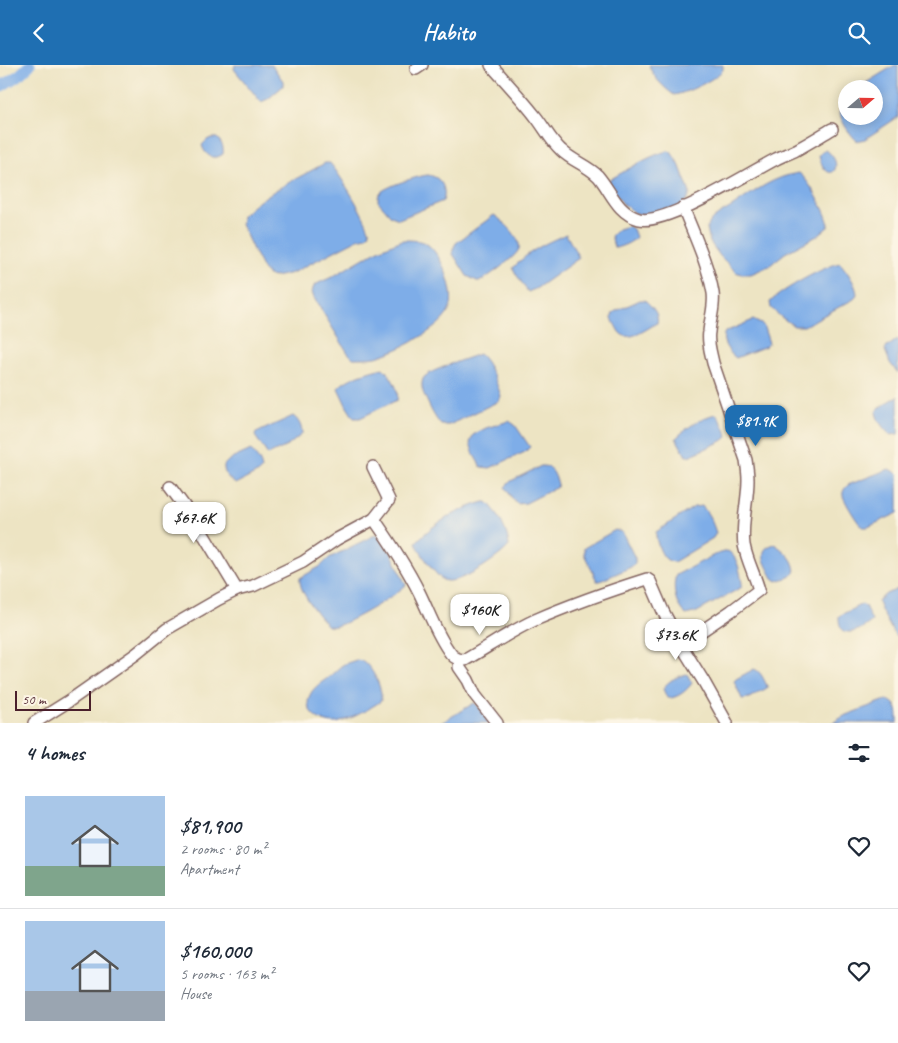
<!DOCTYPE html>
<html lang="en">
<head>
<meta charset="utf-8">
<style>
  body { margin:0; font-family:Caveat,sans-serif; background:#f6f6f7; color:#1f2937; height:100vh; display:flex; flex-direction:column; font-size:19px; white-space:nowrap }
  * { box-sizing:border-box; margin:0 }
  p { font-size:16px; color:#747a83 }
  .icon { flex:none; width:28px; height:28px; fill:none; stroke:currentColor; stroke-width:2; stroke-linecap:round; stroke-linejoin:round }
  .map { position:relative; height:658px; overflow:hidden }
  .panel { display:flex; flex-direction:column; background:#fff; flex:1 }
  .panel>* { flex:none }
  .needle { width:32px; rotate:70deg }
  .controls { position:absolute; left:838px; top:15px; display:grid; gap:10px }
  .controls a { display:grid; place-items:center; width:45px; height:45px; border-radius:50%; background:#fff; box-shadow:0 2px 12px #0003; font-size:25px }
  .scale { position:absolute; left:15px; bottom:12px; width:76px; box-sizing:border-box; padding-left:5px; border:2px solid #4a1f2b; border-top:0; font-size:14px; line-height:18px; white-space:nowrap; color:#4a1f2b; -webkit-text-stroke:4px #fcf5e5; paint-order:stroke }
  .price { position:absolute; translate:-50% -42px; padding:0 11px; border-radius:10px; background:#fff; color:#222; font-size:16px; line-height:32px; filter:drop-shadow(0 1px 2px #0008) }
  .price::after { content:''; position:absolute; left:50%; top:30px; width:15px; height:11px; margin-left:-8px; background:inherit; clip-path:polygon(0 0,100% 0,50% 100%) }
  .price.active { background:#1f6fb2; color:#fff }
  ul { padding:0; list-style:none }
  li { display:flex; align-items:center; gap:15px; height:125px; padding:0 25px }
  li+li { border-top:1px solid #e0e1e3 }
  li span { display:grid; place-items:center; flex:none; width:140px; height:100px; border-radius:0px; color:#555 }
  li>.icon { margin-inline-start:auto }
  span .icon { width:60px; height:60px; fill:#fffc; stroke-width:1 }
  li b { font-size:21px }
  h2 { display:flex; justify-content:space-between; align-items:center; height:60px; padding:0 25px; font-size:21px }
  header { display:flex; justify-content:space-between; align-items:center; height:65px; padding:0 25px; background:#1f6fb2; color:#fff; font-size:22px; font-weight:600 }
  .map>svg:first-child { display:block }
  .water { fill:#7eade8; stroke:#64668a }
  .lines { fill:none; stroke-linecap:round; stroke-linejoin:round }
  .canal { stroke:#7eade8; stroke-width:11 }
  .minor-casing { stroke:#836460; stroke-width:14 }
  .minor { stroke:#fff; stroke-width:11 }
</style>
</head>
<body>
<header><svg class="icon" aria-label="back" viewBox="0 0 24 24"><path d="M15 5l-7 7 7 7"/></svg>Habito<svg class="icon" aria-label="search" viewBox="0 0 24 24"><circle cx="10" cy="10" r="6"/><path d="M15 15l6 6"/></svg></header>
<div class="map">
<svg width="898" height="658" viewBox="0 0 898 658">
  <rect width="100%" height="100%" fill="#fcf5e5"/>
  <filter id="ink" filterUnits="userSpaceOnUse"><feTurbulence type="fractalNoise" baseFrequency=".02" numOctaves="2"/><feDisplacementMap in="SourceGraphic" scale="10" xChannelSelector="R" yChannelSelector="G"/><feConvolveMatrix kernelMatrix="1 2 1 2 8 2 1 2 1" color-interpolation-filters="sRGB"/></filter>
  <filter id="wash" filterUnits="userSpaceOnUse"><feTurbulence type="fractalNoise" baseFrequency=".0096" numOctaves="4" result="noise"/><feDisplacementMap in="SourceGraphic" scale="20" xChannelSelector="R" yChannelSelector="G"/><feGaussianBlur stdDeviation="1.12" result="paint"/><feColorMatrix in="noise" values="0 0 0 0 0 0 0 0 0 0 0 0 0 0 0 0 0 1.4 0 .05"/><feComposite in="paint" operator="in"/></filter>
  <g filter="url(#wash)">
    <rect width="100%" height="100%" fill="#ede4c3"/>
    <g class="water">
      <polygon points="235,0 272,0 283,16 283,21 268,34 261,37 234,4"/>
      <path d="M 649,0 L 723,0 L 723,5 C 714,15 687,28 674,30 C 664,23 652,11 649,0 Z"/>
      <path d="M 895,0 L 898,0 L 898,52 L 865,74 L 857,76 C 849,68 835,50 841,37 C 841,36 846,32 846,31 L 846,51 L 874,51 L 874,24 L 856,24 Z"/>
      <path d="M 211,73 L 217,73 C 222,78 224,82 223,89 C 214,96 205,91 202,80 L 207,75 Z"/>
      <path d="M 826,85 C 848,101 827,123 819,91 L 822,87 Z"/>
      <path d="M 668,86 L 671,87 L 679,99 L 690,128 L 688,133 L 683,139 L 677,143 L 646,150 L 635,148 L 623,139 L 607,117 L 611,114 C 627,105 652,89 668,86 Z"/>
      <path d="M 325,98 L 330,98 C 341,111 366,152 370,168 L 366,172 L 358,174 L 292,208 L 275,212 L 270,211 L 264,206 L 254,187 L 241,159 L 242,151 C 264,128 297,114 325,98 Z"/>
      <path d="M 799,108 C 809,115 828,149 829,161 L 817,171 L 785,188 L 769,201 L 751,209 L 741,209 L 736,207 L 720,191 L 710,177 L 707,163 C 709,160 710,156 713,154 C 720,148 729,144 736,139 C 755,126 775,111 799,108 Z"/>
      <path d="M 428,110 C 441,112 447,123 443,136 L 399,154 L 391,151 L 378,136 C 378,132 378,131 380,128 C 386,121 418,111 428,110 Z"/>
      <path d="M 494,150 C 502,155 522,173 519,184 C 516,192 488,212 479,217 L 467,211 L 453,189 L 453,184 L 456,178 Z"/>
      <path d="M 628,161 L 633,164 L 636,172 C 632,178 622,181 616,183 L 614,182 L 611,171 L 618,164 Z"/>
      <path d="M 566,169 L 579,193 L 537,223 L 528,227 L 516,209 L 513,203 C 530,185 544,179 566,169 Z"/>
      <path d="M 403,175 C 410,175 419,175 425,178 C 441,186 458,230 449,246 C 439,266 397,286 376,292 C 369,293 360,293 353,293 L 348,288 L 314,233 L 312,227 L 314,221 C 319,217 326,215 332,212 C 356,198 376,184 403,175 Z"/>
      <path d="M 840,198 C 847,206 856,219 857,229 L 854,234 L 804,261 L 794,261 L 781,252 L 771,243 L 770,237 C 783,224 823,202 840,198 Z"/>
      <path d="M 640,235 L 645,235 C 651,241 660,249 657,258 C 648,263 629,278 620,268 C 618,266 616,261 614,258 C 612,253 611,251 614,247 Z"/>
      <path d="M 753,255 L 763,260 L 769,278 L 766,281 L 736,293 C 728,287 720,275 725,267 Z"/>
      <polygon points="898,274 898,308 890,298 885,285 887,282"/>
      <path d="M 479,289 C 489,296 497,319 501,331 L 499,336 L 449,360 L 441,360 C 435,353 431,345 427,336 C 424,330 420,322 423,314 C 426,306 469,293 479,289 Z"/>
      <path d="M 383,303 C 391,310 400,325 397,335 L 360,353 L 354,353 L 347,342 L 338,323 C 347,312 370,306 383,303 Z"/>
      <path d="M 898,331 L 898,369 L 891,370 C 884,365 877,355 876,347 L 879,343 Z"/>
      <path d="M 716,349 C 721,356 726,363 727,372 L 722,376 L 689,391 L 686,391 L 676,373 C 687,363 701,352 716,349 Z"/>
      <path d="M 293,351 C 299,355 302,362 302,369 L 289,380 L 268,390 L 255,371 L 256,368 Z"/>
      <polygon points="509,356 515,360 530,382 525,387 490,403 481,402 474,390 470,378 473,370 486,363"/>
      <path d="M 251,385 C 256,391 261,396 262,404 L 259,407 L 236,419 C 229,415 223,408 224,400 L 229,395 Z"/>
      <path d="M 541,401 C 552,400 555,410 558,419 L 557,422 L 526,438 L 517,439 L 512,433 L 505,422 L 511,416 Z"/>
      <path d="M 889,404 L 894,406 L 898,410 L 898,448 L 868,462 L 862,462 C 857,457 845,437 843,431 C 842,426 845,423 848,420 Z"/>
      <path d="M 484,437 L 487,437 C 497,445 509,469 509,481 C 500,492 457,522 443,515 C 436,511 418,485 416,477 C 434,458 459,444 484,437 Z"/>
      <path d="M 702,441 C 709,449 713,458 716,468 L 713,473 L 674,497 C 672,497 667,495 666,494 C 660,489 655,473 656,467 L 694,442 Z"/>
      <polygon points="615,465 622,467 635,493 635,499 631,502 600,516 597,516 584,489 584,483"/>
      <path d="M 378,470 L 391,487 L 406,520 C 395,531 351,557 336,561 C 332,562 331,561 328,561 C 319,552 298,526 300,513 L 321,501 L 329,493 L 373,471 Z"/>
      <path d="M 775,479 C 785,487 795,494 795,508 L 789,512 L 777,516 L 773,513 C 767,501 754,484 775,479 Z"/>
      <path d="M 728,486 C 738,492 740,507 742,518 L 742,522 L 697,547 L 686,550 C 675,541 672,522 676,510 L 714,490 Z"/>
      <polygon points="898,524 898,572 895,571 881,545 878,536 886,529"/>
      <path d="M 862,539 L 865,541 L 872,556 C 861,566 838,577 839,551 L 860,540 Z"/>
      <path d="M 356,595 L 363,596 C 373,604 383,623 381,636 C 371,643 347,657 335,658 C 320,658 302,646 310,630 C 314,621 323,617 330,611 C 334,608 337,604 341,601 C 345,598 351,597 356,595 Z"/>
      <path d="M 754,604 C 761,606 764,615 767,621 L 767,623 L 749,633 L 742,634 L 734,616 L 736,614 Z"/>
      <path d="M 687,609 L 692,618 C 687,626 676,634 667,633 L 663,624 C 667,616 678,611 687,609 Z"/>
      <path d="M 886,635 C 898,637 898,647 898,658 L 832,658 L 846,650 Z"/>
      <polygon points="474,638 477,640 492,658 441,658"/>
    </g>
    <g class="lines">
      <polyline class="canal" points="0,22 19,10 30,0"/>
    </g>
  </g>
  <g filter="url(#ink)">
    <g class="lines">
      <g class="minor-casing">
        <g id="minor">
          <path d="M 491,0 C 506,17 522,34 536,52 C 544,62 551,76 561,85 C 572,96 587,100 598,111 C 611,126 617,148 639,154 C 665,161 749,108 776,94 C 782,91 790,88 796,85 C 809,78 820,71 832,64"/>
          <polyline points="416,4 422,0"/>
          <polyline points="170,422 196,457 237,525"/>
          <path d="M 374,454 C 390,477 406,501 419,527 C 429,547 437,571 451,589 C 455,594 459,595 465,595 C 488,582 511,566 535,555 C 572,539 609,526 647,514 L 650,516 L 663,546 L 681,580 L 704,617 L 727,658"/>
          <path d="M 681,580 L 731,546 L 759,525 C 755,510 747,496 744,480 C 741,459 748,436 748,415 C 748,408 747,402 746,395 L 713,298 C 711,288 707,277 709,267 C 710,254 715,241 713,228 C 708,199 694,170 683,142"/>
          <polyline points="460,595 459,602 468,615 475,630 497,658"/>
          <polyline points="34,658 69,636 136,589 167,564 219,534 237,525 253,521 303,497 337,474 374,454 389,435 373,402"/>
        </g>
      </g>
      <use href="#minor" class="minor"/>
    </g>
  </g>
</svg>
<div class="controls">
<a><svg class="needle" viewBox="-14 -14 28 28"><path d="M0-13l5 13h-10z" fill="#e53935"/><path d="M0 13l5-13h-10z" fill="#747a83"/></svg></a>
</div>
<div class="scale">50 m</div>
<b class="price active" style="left:756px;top:382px">$81.9K</b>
<b class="price" style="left:194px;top:479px">$67.6K</b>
<b class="price" style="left:480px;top:571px">$160K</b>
<b class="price" style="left:676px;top:596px">$73.6K</b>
</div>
<section class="panel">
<h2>4 homes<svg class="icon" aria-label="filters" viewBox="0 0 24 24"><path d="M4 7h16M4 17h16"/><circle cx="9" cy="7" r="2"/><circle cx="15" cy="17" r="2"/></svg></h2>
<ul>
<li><span style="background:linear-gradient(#a9c7e8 70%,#7fa58c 0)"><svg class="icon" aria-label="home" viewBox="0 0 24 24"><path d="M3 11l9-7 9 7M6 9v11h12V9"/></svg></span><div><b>$81,900</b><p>2 rooms · 80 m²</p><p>Apartment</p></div><svg class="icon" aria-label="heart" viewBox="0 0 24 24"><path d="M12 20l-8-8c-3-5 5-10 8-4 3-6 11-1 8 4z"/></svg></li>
<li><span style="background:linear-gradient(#a9c7e8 70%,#9aa5b1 0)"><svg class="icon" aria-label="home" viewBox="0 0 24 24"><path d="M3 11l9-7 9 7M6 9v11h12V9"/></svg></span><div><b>$160,000</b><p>5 rooms · 163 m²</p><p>House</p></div><svg class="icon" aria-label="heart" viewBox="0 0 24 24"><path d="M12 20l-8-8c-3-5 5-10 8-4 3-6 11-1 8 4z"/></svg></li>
</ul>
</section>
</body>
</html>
